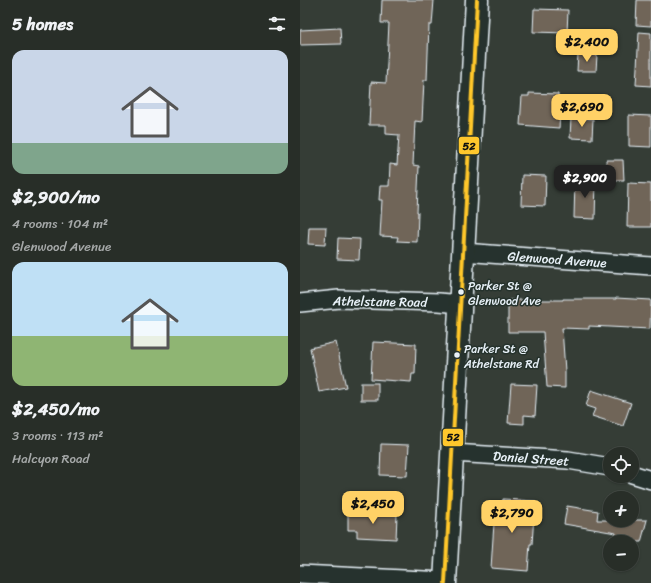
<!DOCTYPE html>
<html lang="en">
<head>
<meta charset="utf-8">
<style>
  body { margin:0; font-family:Sriracha,sans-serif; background:#343a34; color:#f1f3f6; height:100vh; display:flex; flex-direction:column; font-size:15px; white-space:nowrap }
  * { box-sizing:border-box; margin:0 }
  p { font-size:13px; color:#a5a8a8 }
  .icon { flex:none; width:22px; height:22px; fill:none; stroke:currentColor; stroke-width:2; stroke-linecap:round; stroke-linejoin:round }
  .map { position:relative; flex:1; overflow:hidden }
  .panel { display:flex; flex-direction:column; background:#282e28; width:300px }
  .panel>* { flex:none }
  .controls { position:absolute; left:303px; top:447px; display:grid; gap:8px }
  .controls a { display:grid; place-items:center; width:36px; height:36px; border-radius:50%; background:#282e28; box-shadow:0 1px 3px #0004,0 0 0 1px #444a45; font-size:20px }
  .price { position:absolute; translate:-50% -34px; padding:0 9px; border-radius:8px; background:#ffd166; color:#111; font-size:13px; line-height:26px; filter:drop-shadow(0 1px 2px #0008) }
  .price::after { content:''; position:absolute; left:50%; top:24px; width:12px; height:9px; margin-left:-6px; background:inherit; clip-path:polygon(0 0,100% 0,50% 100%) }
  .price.selected { background:#222; color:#fff }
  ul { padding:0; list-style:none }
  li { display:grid; align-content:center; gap:8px; height:212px; padding:0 12px }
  li span { display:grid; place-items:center; height:124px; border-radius:12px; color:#555 }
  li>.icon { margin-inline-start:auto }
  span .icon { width:72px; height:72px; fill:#fffc; stroke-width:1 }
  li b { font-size:17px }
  h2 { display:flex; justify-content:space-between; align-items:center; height:48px; padding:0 12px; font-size:17px }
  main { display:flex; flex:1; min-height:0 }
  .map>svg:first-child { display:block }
  .building { fill:#706559; stroke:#e8f1f8 }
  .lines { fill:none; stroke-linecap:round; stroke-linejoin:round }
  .minor-casing { stroke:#e8f1f8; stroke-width:20 }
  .secondary-casing { stroke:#e8f1f8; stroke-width:25 }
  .minor { stroke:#26332d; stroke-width:17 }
  .secondary { stroke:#26332d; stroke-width:22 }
  .bus-1-casing { stroke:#26332d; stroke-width:7 }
  .bus-1 { stroke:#ffc72c; stroke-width:4 }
  .bus-dot { fill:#e8f1f8; stroke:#26332d; stroke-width:1.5 }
  .labels { text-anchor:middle; stroke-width:3; stroke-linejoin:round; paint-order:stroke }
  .bus-label { font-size:12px; fill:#e8f1f8; stroke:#26332d; text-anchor:start }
  .street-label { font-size:13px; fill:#e8f1f8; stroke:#26332d }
  .line-badge { stroke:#26332d; stroke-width:1.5 }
  .pale-badge-label { font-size:11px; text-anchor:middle; font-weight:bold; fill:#111 }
</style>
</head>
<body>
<main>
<section class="panel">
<h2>5 homes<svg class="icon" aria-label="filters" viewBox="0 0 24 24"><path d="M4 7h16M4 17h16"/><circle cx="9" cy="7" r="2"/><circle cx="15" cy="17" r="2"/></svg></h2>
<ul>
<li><span style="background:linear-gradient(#c9d6e8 75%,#7fa58c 0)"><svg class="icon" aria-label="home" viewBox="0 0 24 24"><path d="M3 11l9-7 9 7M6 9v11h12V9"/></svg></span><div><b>$2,900/mo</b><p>4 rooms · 104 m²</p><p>Glenwood Avenue</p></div></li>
<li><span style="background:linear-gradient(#bfe0f5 60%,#8fb573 0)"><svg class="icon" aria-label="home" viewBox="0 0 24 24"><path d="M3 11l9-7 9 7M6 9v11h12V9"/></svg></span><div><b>$2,450/mo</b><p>3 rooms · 113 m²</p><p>Halcyon Road</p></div></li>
</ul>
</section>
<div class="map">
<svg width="351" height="583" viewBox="0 0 351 583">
  <rect width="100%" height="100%" fill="#353d36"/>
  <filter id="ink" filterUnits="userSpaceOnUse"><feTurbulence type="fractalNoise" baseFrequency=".025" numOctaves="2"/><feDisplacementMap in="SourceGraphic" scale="8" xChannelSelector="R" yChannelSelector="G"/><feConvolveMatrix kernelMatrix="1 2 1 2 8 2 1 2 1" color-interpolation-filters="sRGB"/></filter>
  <g filter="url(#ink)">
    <g class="building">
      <polygon points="82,0 134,0 132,25 129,25 127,80 124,80 122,122 115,121 113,165 119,166 117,212 118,212 117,242 97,241 98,237 80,236 82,200 79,200 80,186 89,186 90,164 97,165 99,135 86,134 86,125 69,125 71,82 86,83 89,23 81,23"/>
      <polygon points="337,0 351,0 351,26 336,25"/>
      <polygon points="234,9 268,10 267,33 233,32"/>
      <polygon points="40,28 41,44 0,45 0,30"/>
      <polygon points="339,32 351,33 351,86 336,85"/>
      <polygon points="278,54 297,55 296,71 277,71"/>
      <polygon points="229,93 258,94 258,100 261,100 259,128 220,125 222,96 229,96"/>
      <polygon points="329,115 351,116 351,147 329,146"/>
      <polygon points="271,118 293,119 292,139 270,138"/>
      <polygon points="306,160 323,160 324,180 307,180"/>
      <polygon points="222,175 246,176 245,206 221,205"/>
      <polygon points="275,180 296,180 295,219 274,218"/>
      <polygon points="328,183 351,184 351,227 327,227"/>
      <polygon points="9,227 26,227 25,245 8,244"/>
      <polygon points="38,238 60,239 59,260 37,259"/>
      <polygon points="316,298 351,300 350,329 289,326 289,329 262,328 265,371 265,388 247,387 243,332 208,332 208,300 263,300 263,299 316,299"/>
      <polygon points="36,342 46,387 19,392 10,348"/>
      <polygon points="73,342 116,344 115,374 112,374 111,382 71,379"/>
      <rect x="61" y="383" width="17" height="17"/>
      <polygon points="211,384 237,385 235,416 224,415 224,424 208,423"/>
      <polygon points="291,390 331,403 323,426 292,416 295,409 286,406"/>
      <polygon points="81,444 109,445 107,476 80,475"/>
      <polygon points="203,499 235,501 232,544 230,544 228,571 191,568 194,523 192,523 193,503 202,504"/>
      <polygon points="267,506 298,511 297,520 347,520 341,542 314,542 316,533 264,524"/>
      <polygon points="48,513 97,515 96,539 57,537 57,530 48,530"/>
    </g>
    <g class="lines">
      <g class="minor-casing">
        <g id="minor">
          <polyline points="163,252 351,266"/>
          <polyline points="0,303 39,299 139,302 160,304"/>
          <polyline points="152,453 268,460 310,467"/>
          <polyline points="332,474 351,480"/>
          <polyline points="0,574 145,581"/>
        </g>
      </g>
      <g class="secondary-casing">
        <polyline id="secondary" points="145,583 177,0"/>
      </g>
      <use href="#minor" class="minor"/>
      <use href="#secondary" class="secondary"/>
      <g class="bus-1-casing">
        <polyline id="bus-1" points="145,583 177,0"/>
      </g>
      <use href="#bus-1" class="bus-1"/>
    </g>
  </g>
  <g class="bus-dot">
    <circle cx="161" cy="292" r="3.5"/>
    <circle cx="157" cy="355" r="3.5"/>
  </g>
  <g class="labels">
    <g class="bus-label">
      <text x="168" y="290">Parker St @<tspan x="168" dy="15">Glenwood Ave</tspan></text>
      <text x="164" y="353">Parker St @<tspan x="164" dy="15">Athelstane Rd</tspan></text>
    </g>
    <g class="street-label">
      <text transform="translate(257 259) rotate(4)" y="5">Glenwood Avenue</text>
      <text transform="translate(80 301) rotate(1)" y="5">Athelstane Road</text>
      <text transform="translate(231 458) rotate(4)" y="5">Daniel Street</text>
    </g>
  </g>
  <g class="line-badge">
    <rect x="158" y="136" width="22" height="19" rx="4" fill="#ffc72c"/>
    <rect x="142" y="428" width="22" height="19" rx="4" fill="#ffc72c"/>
  </g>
  <g class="pale-badge-label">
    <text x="169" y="150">52</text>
    <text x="153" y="441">52</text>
  </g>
</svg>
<div class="controls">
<a><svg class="icon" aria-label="locate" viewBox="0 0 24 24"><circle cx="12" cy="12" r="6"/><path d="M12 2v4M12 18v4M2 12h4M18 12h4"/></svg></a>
<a>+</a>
<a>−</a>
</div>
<b class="price" style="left:287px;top:63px">$2,400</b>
<b class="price" style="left:282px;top:128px">$2,690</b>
<b class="price selected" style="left:285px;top:199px">$2,900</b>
<b class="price" style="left:73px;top:525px">$2,450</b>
<b class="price" style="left:212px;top:534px">$2,790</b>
</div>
</main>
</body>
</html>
